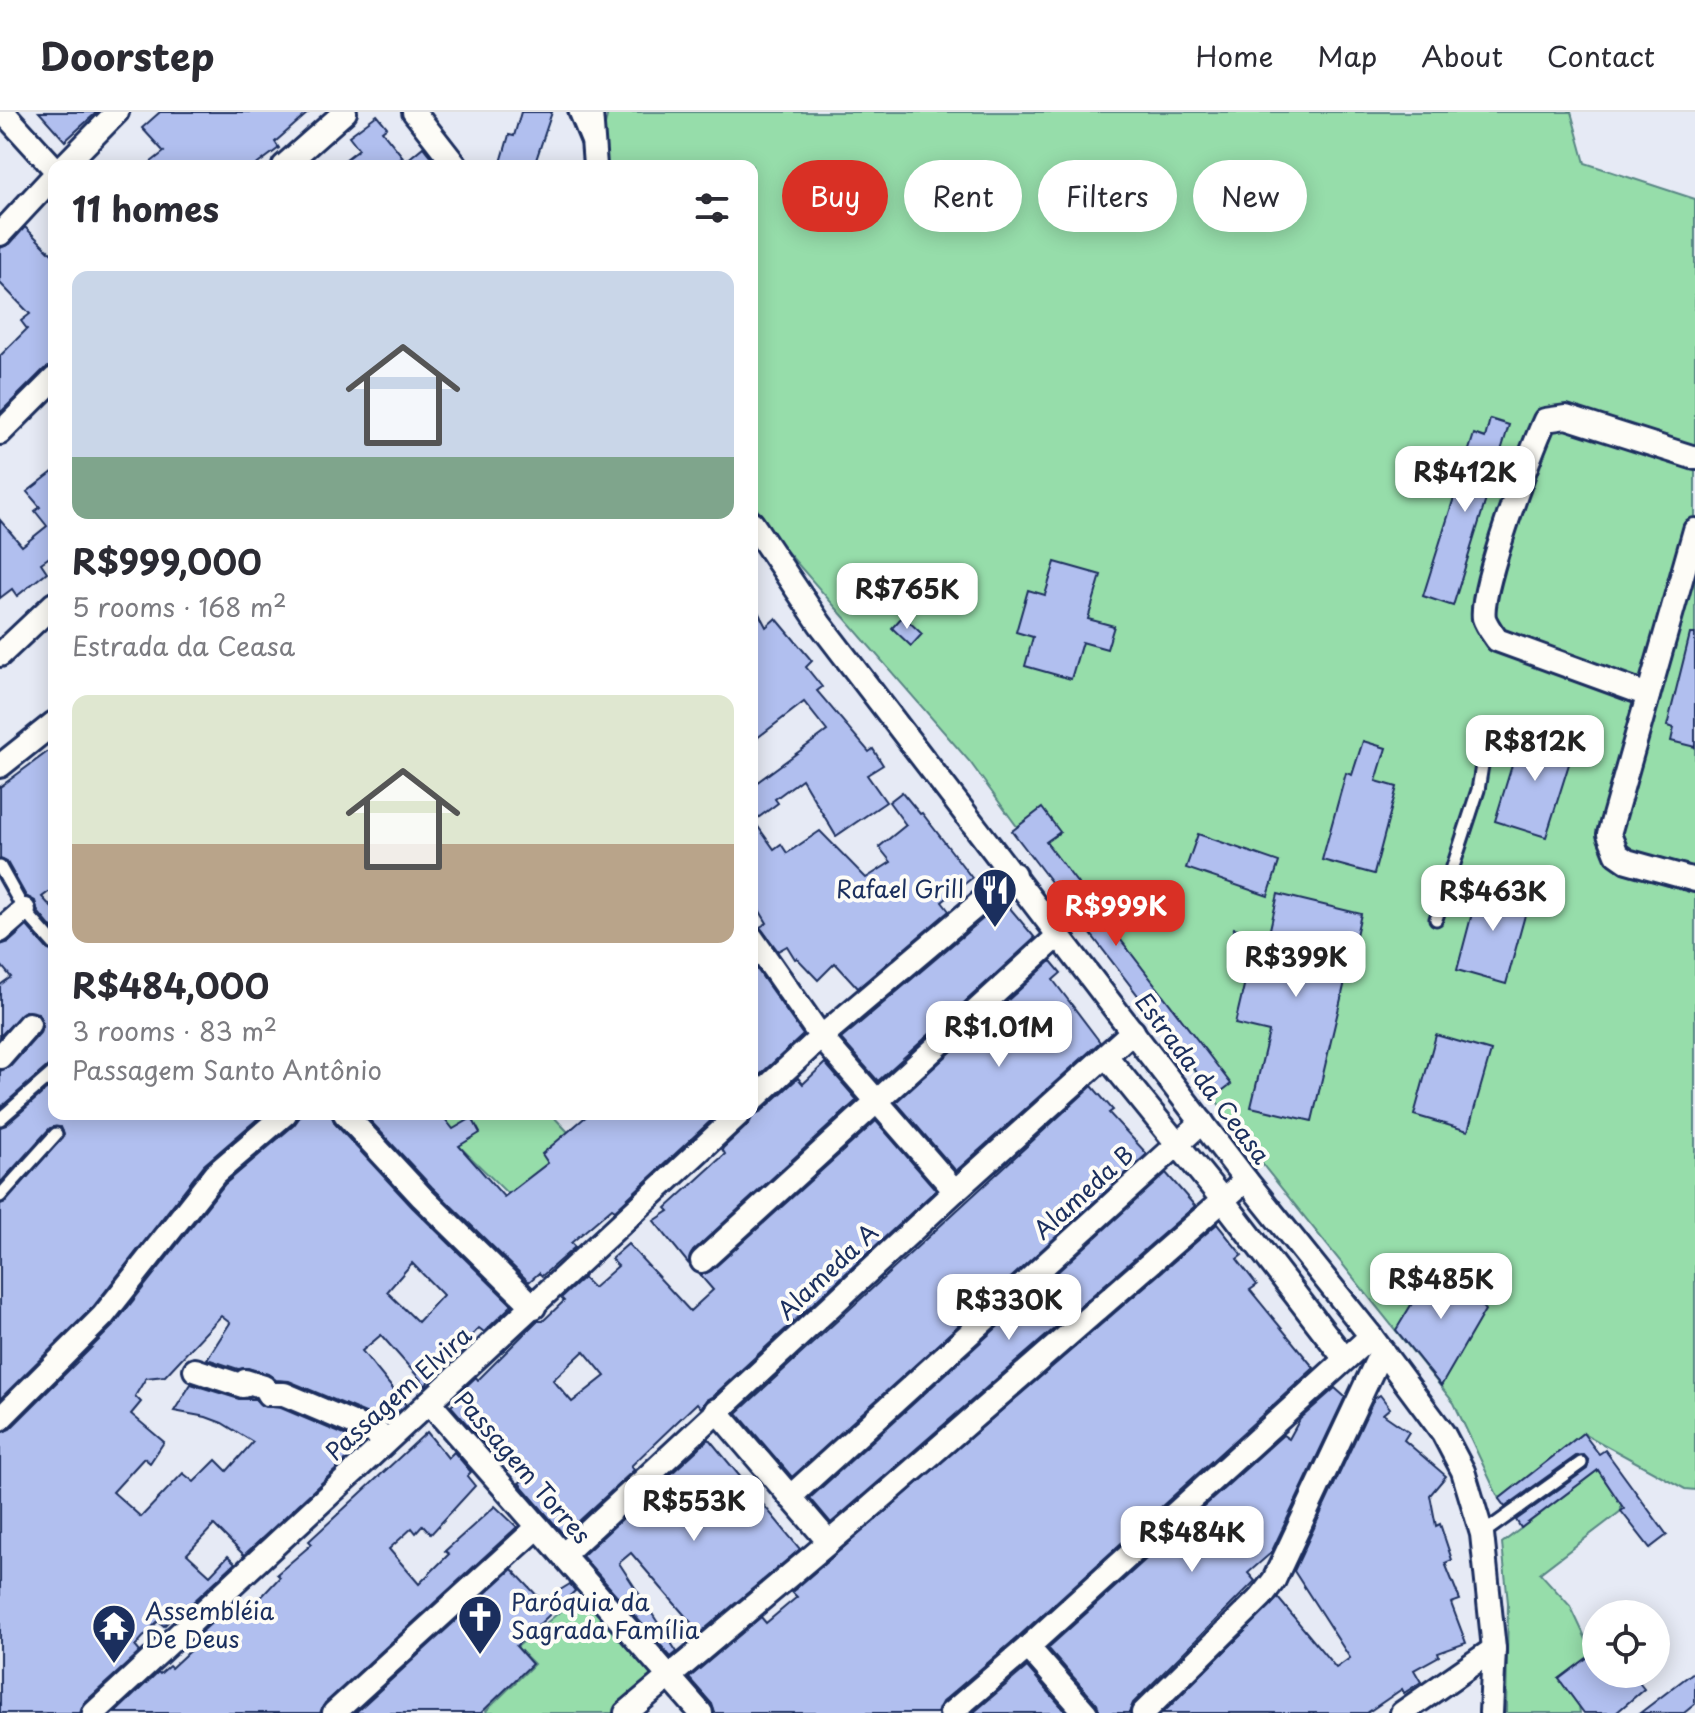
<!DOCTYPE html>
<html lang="en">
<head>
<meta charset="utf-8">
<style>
  body { margin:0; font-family:"Playpen Sans",sans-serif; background:#f7f7f7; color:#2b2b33; height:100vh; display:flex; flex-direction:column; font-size:30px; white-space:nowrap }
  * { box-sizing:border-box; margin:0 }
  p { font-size:26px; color:#7c7c81 }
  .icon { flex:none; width:44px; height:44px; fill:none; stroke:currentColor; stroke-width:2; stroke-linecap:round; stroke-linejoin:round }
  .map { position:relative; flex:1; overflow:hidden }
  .details { position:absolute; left:48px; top:48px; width:710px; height:960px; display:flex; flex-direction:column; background:#fff; border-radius:16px; box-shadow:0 4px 20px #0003 }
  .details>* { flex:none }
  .top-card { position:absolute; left:782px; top:48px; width:760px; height:72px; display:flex; gap:16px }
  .tools { position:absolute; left:1582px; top:1488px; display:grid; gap:16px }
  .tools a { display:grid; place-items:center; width:88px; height:88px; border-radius:50%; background:#fff; box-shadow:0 4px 20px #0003; font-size:40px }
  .price { position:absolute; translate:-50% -68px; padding:0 18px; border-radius:16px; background:#fff; color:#222; font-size:26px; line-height:52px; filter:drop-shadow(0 2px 4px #0008) }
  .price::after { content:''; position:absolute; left:50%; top:48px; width:24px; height:18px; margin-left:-12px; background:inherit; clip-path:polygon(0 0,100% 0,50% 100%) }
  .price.on { background:#d93025; color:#fff }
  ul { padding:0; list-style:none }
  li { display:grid; align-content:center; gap:16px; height:424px; padding:0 24px }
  li span { display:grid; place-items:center; height:248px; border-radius:16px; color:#555 }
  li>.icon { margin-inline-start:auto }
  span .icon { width:144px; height:144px; fill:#fffc; stroke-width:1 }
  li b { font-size:34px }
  h2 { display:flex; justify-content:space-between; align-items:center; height:96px; padding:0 24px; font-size:34px }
  .chip { padding:0 28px; border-radius:36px; background:#fff; box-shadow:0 4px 20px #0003; font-size:28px; line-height:72px }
  .chip.on { background:#d93025; color:#fff }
  header { display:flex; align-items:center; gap:48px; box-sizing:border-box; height:112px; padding:0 40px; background:#fff; border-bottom:2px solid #e1e1e2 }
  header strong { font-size:38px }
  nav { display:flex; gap:44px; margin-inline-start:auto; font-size:28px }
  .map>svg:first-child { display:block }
  .green { fill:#96ddaa; stroke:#588684; stroke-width:2 }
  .building { fill:#b1bfef; stroke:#1b2f5e; stroke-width:2; fill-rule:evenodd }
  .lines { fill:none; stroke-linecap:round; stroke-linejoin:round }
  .lane-casing { stroke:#1b2f5e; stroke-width:17 }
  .street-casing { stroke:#1b2f5e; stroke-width:28 }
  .lane { stroke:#fdfcf7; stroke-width:11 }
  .street { stroke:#fdfcf7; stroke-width:22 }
  .labels { text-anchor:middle; stroke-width:8; stroke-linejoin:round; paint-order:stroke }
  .poi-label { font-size:24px; fill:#1b2f5e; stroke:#fdfcf7; text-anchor:start }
  .street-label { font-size:24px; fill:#1b2f5e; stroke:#fdfcf7 }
</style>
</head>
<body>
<header>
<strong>Doorstep</strong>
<nav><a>Home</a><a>Map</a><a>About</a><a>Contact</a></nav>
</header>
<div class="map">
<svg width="1695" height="1601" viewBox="0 0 1695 1601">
  <rect width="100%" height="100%" fill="#e6eaf5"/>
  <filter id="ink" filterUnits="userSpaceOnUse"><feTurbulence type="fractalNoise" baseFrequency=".0125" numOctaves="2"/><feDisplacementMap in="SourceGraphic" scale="16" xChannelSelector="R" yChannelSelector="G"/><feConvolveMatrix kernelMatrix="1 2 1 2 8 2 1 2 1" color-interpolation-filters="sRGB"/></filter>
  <g filter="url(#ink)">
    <g class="green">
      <polygon points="608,0 1571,0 1585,51 1695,87 1695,1378 1685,1377 1583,1321 1499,1387 1454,1291 1266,1057 970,650 776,427 752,389 752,54 607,54 602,26"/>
      <polygon points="441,1002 551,1002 568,1020 566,1074 548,1051 508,1082 459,1034 443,1030 446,1008"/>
      <polygon points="1598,1358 1621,1392 1621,1399 1540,1461 1571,1495 1593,1542 1559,1567 1579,1594 1580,1601 1506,1601 1508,1491 1502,1431"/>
      <polygon points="584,1480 661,1566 618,1601 487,1601 486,1599 534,1552 517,1535"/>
    </g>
    <g class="building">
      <polygon points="39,0 97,0 65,29"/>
      <polygon points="160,0 309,0 275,30 279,36 255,54 146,54 164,40 142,16"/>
      <polygon points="521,0 552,0 534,54 500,54 509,23 514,24"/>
      <polygon points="377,3 387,15 382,19 403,45 391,54 337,54 359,37 349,24"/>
      <polygon points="423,35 438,54 400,54"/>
      <polygon points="25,115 54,144 54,253 44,257 0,301 0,244 27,217 21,209 30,202 0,171 0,136 10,132"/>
      <polygon points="1490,307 1509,313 1453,494 1423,484 1474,322 1485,326"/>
      <polygon points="54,359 54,442 41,451 47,460 17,484 12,477 0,486 0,408 22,434 47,414 35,399 40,395 27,380"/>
      <polygon points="1055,450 1101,463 1088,507 1114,514 1107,537 1082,530 1071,567 1025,554 1033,525 1016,520 1028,478 1045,483"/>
      <polygon points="752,488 766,515 776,506 812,549 806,555 822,575 817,579 869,640 873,637 883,653 867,663 886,690 836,724 802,667 775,687 778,691 754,709 774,737 781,732 787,741 820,719 866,766 891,750 879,735 906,713 889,690 902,680 920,702 922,701 972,766 942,790 949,799 858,876 835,851 818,868 797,846 795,847 787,834 778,839 760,815 767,811 752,786 752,674 827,619 804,590 752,630"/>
      <polygon points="903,504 922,522 911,534 892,516"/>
      <polygon points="1690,522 1695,522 1695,635 1671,629 1674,616 1667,614"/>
      <polygon points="1523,617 1575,633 1546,725 1495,709"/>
      <polygon points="1363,629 1386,636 1376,669 1397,675 1374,762 1322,748 1346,661 1352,663"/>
      <polygon points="54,635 54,776 42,785 54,798 54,819 38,800 35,789 26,784 7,750 0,747 0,675"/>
      <polygon points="1042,696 1060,720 1046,730 1231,972 1215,984 1012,719"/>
      <polygon points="1198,722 1279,750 1268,784 1186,756"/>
      <polygon points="1480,771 1530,785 1506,872 1457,858"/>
      <polygon points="1278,782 1361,802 1312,1009 1251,995 1269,920 1235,912 1252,840 1229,834 1234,816 1268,826"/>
      <polygon points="1004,789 1035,826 878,969 841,927"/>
      <polygon points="27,814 48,838 54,840 54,952 48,954 0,996 0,959 11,954 40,921 43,914 38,901 25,899 0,924 0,873 11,865 0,852 0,833 9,830"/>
      <polygon points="1051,849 1061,861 1053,868 1100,930 956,1059 896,990"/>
      <polygon points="752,850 803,923 752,970"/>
      <polygon points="1436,923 1491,939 1468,1019 1414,1003"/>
      <polygon points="825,951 857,988 693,1139 688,1151 654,1109 669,1099 666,1096 725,1042 722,1037 749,1012 753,1003 762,999 798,966 803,972"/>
      <polygon points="54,971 54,1002 263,1002 204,1053 93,1195 0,1287 0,1092 6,1090 64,1023 61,1015 50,1016 0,1071 0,1015 6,1013"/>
      <polygon points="1092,974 1113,998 1109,1001 1147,1042 792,1365 737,1301"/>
      <path d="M 302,1002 L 331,1002 L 335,1012 L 412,1095 L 512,1193 L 484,1220 L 479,1216 L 453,1243 L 456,1246 L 437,1263 L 433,1259 L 426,1274 L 381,1223 L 362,1239 L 406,1293 L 387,1310 L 289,1269 L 276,1268 L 268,1262 L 248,1256 L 238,1257 L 207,1247 L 230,1211 L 221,1204 L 165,1264 L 146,1266 L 135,1284 L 141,1290 L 131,1302 L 164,1330 L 150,1351 L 144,1346 L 113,1380 L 141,1405 L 183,1361 L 194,1370 L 216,1348 L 227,1359 L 253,1330 L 222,1311 L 206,1305 L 174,1299 L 191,1272 L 239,1287 L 255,1287 L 262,1294 L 281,1296 L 361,1330 L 359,1336 L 244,1443 L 214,1413 L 187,1442 L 210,1463 L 228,1444 L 235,1451 L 177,1505 L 175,1502 L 164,1514 L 158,1509 L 135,1534 L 140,1540 L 84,1591 L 80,1601 L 0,1601 L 0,1321 L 10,1317 L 113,1214 L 225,1072 L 294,1013 ZM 412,1151 L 443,1183 L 418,1210 L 387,1180 Z"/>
      <polygon points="364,1002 441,1002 453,1017 472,1006 480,1021 459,1034 504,1085 548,1051 542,1042 589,1002 718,1002 615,1098 612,1096 571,1131 575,1135 542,1164 539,1161 529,1170 432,1075"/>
      <path d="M 876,1009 L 936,1078 L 713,1284 L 706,1288 L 701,1296 L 697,1291 L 678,1309 L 631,1354 L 634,1358 L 564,1423 L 519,1371 L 526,1366 L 505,1342 L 499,1349 L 451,1294 L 461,1285 L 458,1282 L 476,1265 L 478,1268 L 537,1209 L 543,1209 L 564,1189 L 561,1186 L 583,1166 L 593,1176 L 618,1154 L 611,1147 L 628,1132 L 690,1199 L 713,1178 L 700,1163 L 711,1159 ZM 584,1239 L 605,1264 L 572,1290 L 553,1268 Z"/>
      <polygon points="1166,1061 1195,1094 831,1411 810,1386"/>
      <polygon points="1217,1112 1242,1143 1237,1147 1257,1173 1250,1178 1314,1256 1019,1524 942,1590 937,1601 715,1601 712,1592 689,1566 761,1505 766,1511 785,1495 797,1485 792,1480"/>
      <polygon points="1440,1145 1485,1198 1441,1274 1396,1218"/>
      <polygon points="1335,1276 1345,1285 1271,1441 1248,1461 1255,1469 1133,1591 1129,1601 1100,1601 1097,1592 1048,1536 1283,1323 1289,1327 1300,1307"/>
      <polygon points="1380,1283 1390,1296 1383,1302 1409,1320 1404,1328 1446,1364 1430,1383 1436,1414 1440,1412 1452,1448 1445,1451 1460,1488 1451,1491 1466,1531 1438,1541 1439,1544 1414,1558 1421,1570 1404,1581 1402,1577 1367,1601 1163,1601 1278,1486 1336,1556 1350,1546 1294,1459 1374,1287"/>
      <polygon points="427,1320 448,1346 454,1340 471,1360 467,1364 475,1374 431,1422 423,1413 416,1421 412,1416 389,1437 419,1472 449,1442 445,1439 495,1394 517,1415 325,1591 320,1601 115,1601 158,1560 160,1562 169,1554 171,1556 200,1529 197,1524 227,1497 237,1506 248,1493 251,1496 280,1465 277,1462 312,1432 309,1429"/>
      <polygon points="1583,1321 1599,1342 1605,1338 1667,1423 1650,1436 1621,1399 1624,1397 1598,1358 1521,1416 1516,1408 1587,1357 1589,1349 1584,1343 1576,1344 1505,1395 1499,1387"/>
      <polygon points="709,1327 800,1437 700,1521 631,1441 619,1451 677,1540 671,1545 582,1444"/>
      <polygon points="512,1457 542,1489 570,1472 575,1479 516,1534 532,1552 481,1601 355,1601"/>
      <polygon points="1596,1539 1596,1562 1632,1562 1644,1577 1616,1601 1584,1601 1559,1567"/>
      <polygon points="1027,1555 1067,1601 973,1601"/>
      <polygon points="1695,1559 1695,1592 1684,1601 1640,1601"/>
    </g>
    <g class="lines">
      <g class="lane-casing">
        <g id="lane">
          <polyline points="575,0 587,29"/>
          <polyline points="0,755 24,798 54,832"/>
          <polyline points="1436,807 1478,678 1484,641"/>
          <polyline points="0,1007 54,960"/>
          <polyline points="0,1084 56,1022"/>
          <polyline points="1482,1422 1581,1351"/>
        </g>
      </g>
      <g class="street-casing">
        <g id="street">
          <polyline points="3,0 54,56"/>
          <polyline points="414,0 456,54"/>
          <polyline points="591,0 595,54"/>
          <polyline points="64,54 117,0"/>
          <polyline points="284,54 345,0"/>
          <polyline points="0,122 54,64"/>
          <polyline points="0,321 54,267"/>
          <polyline points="752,411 820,512 1246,1068 1371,1224 1443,1321 1463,1359 1482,1422 1494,1537 1491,1601"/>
          <polyline points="1695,418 1609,722 1617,742 1627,749 1695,768"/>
          <polyline points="0,543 54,492"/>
          <path d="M 1648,583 L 1497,528 C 1493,522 1486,513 1484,506 C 1479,478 1531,339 1545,308 L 1566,305 L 1695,346"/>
          <polyline points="0,654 54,611"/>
          <polyline points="0,819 24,798"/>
          <polyline points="752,826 821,925 955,1079"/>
          <polyline points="1106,944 1222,1087 1345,1247"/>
          <polyline points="0,945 29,912"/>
          <polyline points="752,989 821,925 1014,762"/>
          <polyline points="345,1002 422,1085 534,1195"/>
          <polyline points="702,1149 1059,823"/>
          <polyline points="195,1258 243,1274 245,1269 264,1275 268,1282 284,1282 388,1326"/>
          <polyline points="429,1290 701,1601"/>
          <polyline points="716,1298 829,1430"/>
          <polyline points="0,1307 103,1204 215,1062 285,1002"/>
          <polyline points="790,1385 1202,1010"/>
          <polyline points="563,1443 955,1079 1133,919"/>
          <polyline points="1028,1535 1086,1601"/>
          <polyline points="94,1601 739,1002"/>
          <polyline points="334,1601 538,1415"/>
          <polyline points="626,1601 865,1400 1246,1068"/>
          <polyline points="951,1601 1028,1535 1371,1224"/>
          <polyline points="1143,1601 1261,1485 1274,1468 1382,1238"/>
          <polyline points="1402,1601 1494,1537"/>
        </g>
      </g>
      <use href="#lane" class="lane"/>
      <use href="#street" class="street"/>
    </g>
  </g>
  <defs>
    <g id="restaurant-pin" transform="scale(2.3)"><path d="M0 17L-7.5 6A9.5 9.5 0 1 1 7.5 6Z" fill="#1b2f5e" stroke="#fdfcf7"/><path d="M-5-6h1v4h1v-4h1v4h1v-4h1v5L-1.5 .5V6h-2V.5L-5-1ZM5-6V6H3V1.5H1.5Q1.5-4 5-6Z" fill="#fff"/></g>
    <g id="church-pin" transform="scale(2.3)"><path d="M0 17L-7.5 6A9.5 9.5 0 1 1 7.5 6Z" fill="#1b2f5e" stroke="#fdfcf7"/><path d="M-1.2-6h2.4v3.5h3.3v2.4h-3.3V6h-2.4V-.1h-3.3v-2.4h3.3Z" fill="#fff"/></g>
    <g id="temple-pin" transform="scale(2.3)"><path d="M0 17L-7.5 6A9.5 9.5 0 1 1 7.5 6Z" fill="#1b2f5e" stroke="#fdfcf7"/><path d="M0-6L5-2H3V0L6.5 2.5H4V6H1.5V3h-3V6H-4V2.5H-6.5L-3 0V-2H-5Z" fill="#fff"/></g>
  </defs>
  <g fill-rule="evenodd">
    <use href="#restaurant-pin" x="995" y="778"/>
    <use href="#church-pin" x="480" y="1505"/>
    <use href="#temple-pin" x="114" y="1514"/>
  </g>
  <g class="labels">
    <g class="poi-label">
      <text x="964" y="786" text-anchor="end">Rafael Grill</text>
      <text x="511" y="1499">Paróquia da<tspan x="511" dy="28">Sagrada Família</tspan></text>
      <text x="145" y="1508">Assembléia<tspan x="145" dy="28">De Deus</tspan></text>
    </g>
    <g class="street-label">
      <text transform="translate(1202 967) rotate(53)" y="8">Estrada da Ceasa</text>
      <text transform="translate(1084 1081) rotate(-42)" y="8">Alameda B</text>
      <text transform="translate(828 1160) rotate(-43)" y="8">Alameda A</text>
      <text transform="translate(399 1282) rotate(-42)" y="8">Passagem Elvira</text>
      <text transform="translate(522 1356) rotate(49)" y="8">Passagem Torres</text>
    </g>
  </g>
</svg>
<div class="tools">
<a><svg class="icon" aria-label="locate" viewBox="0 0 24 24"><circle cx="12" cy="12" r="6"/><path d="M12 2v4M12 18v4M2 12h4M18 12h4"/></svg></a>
</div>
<b class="price" style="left:1465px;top:402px">R$412K</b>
<b class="price" style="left:907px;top:519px">R$765K</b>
<b class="price" style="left:1535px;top:671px">R$812K</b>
<b class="price" style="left:1493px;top:821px">R$463K</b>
<b class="price on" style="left:1116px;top:836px">R$999K</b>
<b class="price" style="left:1296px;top:887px">R$399K</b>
<b class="price" style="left:999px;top:957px">R$1.01M</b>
<b class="price" style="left:1441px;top:1209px">R$485K</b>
<b class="price" style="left:1009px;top:1230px">R$330K</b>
<b class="price" style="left:694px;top:1431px">R$553K</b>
<b class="price" style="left:1192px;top:1462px">R$484K</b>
<div class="top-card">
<a class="chip on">Buy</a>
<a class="chip">Rent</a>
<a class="chip">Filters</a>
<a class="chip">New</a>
</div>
<section class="details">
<h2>11 homes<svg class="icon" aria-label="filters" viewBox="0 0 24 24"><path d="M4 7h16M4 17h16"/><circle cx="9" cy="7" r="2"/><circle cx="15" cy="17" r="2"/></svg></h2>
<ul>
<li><span style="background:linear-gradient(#c9d6e8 75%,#7fa58c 0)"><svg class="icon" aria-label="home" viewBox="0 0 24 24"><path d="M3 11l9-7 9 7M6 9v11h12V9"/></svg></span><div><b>R$999,000</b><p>5 rooms · 168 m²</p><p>Estrada da Ceasa</p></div></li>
<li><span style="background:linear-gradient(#dfe7d0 60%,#b9a48a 0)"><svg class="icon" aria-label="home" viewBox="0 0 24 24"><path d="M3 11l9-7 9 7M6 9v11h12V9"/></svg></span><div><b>R$484,000</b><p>3 rooms · 83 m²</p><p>Passagem Santo Antônio</p></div></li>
</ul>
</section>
</div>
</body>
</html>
